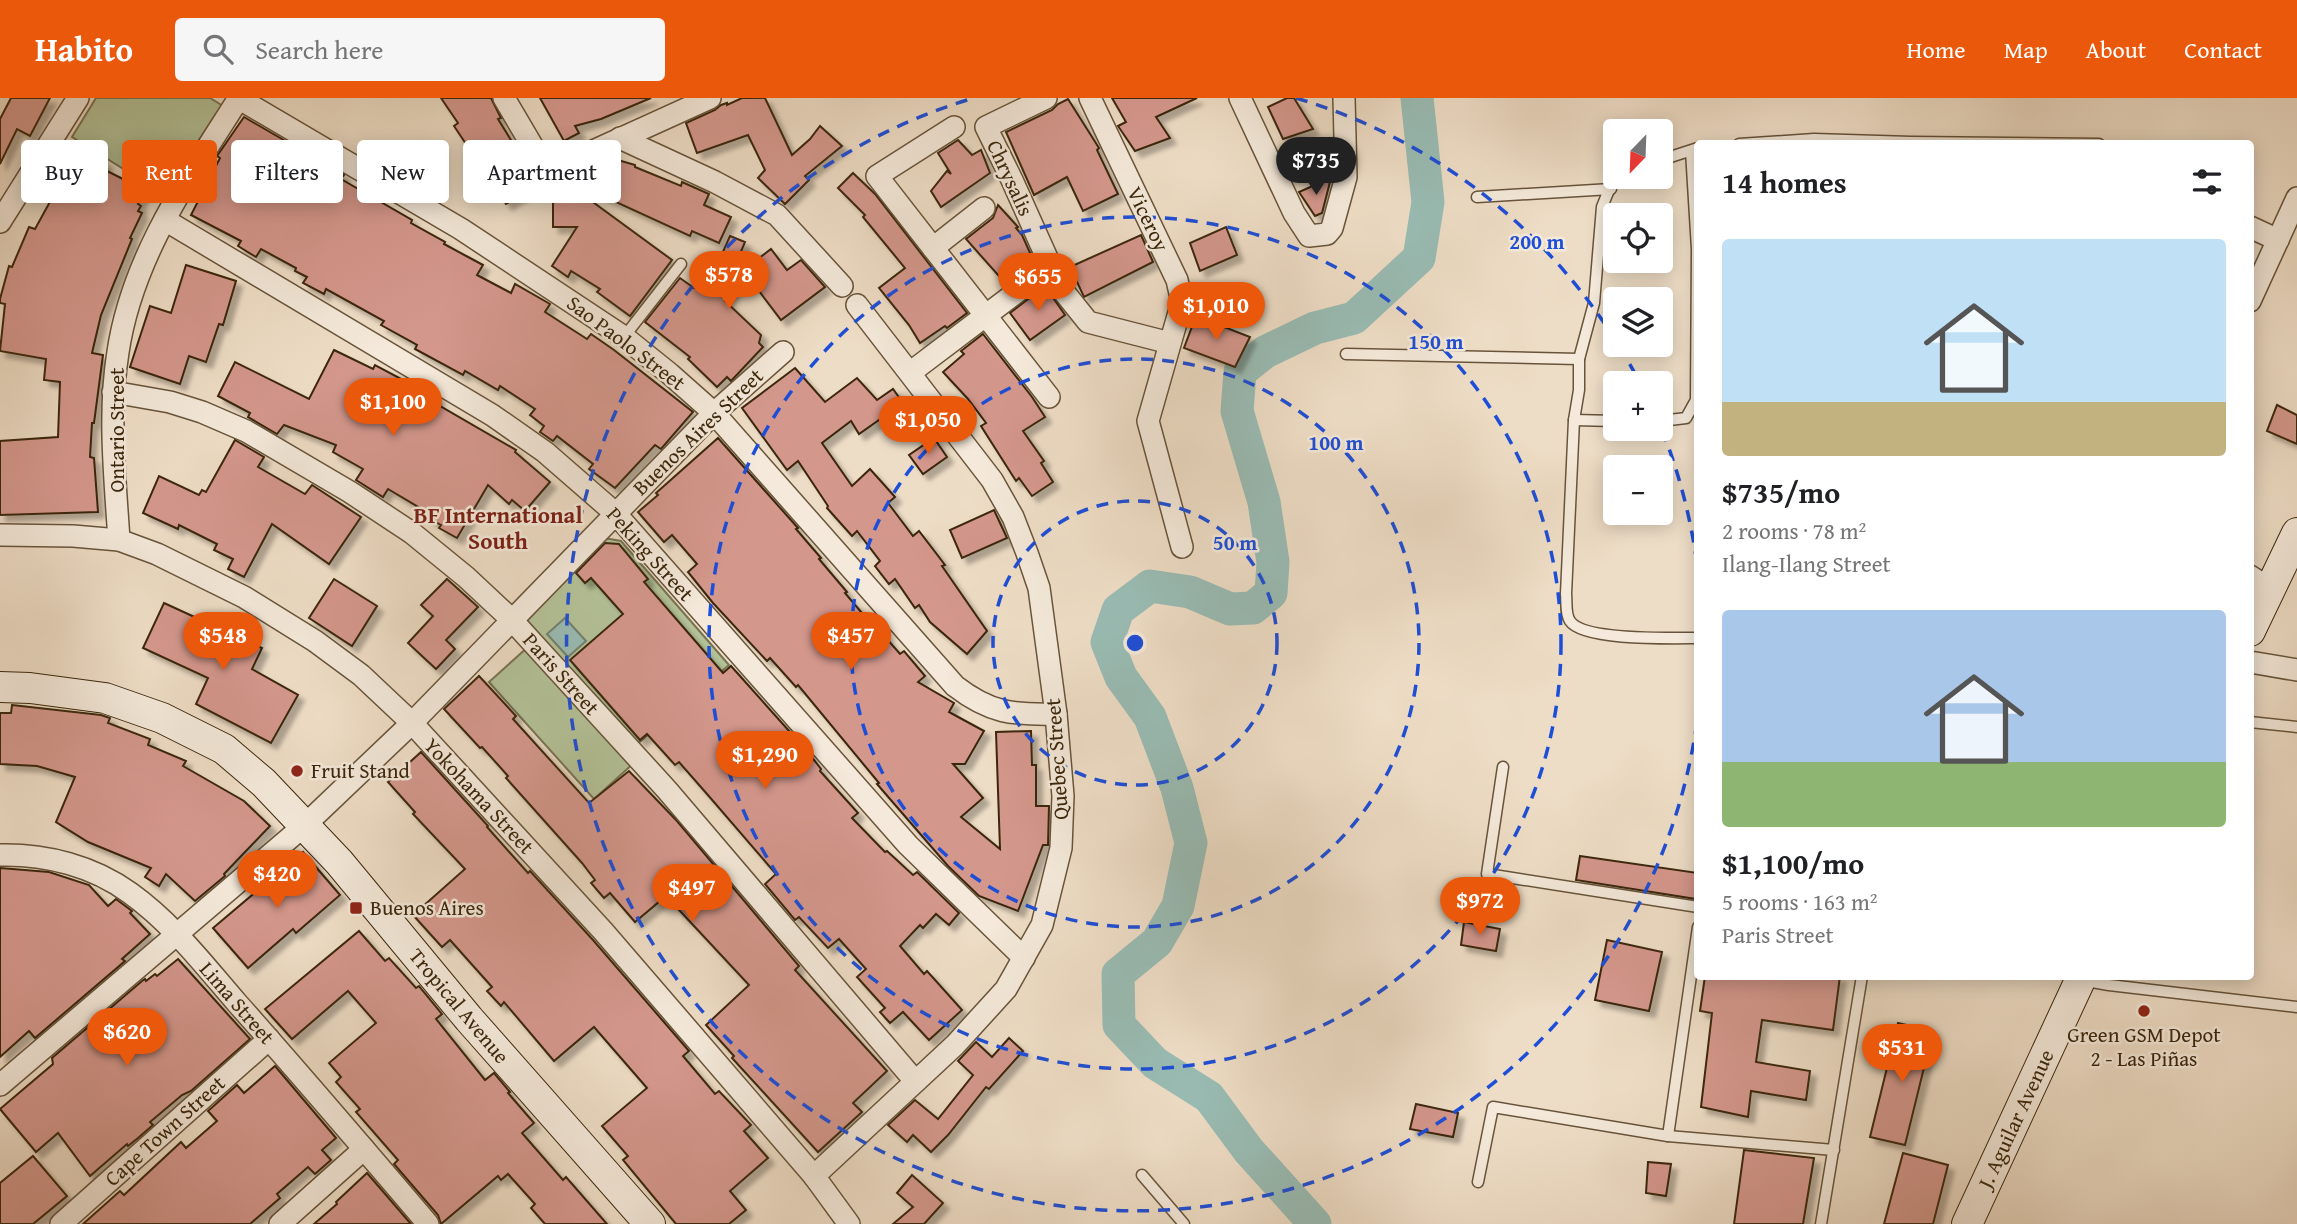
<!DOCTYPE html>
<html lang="en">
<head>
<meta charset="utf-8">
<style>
  body { margin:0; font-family:"Gentium Book Plus",serif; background:#f6f6f6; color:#202124; height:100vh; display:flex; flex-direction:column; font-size:26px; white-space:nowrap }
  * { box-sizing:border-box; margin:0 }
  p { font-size:23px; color:#757577 }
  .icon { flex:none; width:38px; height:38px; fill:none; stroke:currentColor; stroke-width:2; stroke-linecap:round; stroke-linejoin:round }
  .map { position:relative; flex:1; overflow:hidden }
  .drawer { position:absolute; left:1694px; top:42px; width:560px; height:840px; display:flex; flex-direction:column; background:#fff; border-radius:7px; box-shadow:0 4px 18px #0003 }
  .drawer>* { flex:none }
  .banner { position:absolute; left:21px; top:42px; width:665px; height:63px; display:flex; gap:14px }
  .needle { width:46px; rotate:203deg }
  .buttons { position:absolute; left:1603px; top:21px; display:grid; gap:14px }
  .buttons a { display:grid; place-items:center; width:70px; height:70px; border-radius:7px; background:#fff; box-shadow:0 4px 18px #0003; font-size:35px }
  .price { position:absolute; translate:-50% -60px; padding:0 16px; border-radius:24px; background:#ea580c; color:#fff; font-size:23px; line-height:46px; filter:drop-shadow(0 2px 4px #0008) }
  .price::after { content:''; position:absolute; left:50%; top:42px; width:21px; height:16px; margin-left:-10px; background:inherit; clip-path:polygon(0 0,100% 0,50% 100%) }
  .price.on { background:#222; color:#fff }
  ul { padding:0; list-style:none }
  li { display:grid; align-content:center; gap:14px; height:371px; padding:0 28px }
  li span { display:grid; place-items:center; height:217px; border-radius:7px; color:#555 }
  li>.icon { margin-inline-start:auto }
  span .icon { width:126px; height:126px; fill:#fffc; stroke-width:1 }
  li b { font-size:30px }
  h2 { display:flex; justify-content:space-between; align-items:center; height:84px; padding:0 28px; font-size:30px }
  .pill { padding:0 24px; border-radius:7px; background:#fff; box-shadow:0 4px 18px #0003; font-size:24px; line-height:63px }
  .pill.on { background:#ea580c; color:#fff }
  header { display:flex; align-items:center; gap:42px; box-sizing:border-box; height:98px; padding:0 35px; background:#ea580c; color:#fff }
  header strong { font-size:33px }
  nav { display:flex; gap:38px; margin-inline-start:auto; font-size:24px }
  .search { width:490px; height:63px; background:#f6f6f6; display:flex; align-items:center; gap:18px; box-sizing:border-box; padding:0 24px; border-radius:7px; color:#757577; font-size:26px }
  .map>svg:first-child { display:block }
  .green { fill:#b4c298; stroke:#787452; stroke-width:2 }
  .water { fill:#99bcb4; stroke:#738070; stroke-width:2 }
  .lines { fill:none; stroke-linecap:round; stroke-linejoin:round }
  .river { stroke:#99bcb4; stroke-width:33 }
  .building { fill:#d4978c; stroke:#3b260b; stroke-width:2; filter:url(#shadow) }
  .lane-casing { stroke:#68543a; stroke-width:13 }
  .street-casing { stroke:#68543a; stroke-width:24 }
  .secondary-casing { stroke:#3b260b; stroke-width:32 }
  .lane { stroke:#f4e9da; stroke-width:10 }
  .street { stroke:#f4e9da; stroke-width:21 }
  .secondary { stroke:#f4e9da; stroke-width:30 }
  .ring { fill:none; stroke:#1d4ed8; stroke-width:3.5; stroke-dasharray:12 9 }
  .poi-dot { fill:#8f2418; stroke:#f4e9da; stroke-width:2.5 }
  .labels { text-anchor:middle; stroke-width:5; stroke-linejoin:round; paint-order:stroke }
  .street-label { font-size:21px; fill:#3b260b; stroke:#f4e9da }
  .poi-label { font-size:21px; fill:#3b260b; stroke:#f4e9da; text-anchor:start }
  .neighbourhood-label { font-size:23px; font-weight:bold; fill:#7a1f14; stroke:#f4e9da }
  .centre { fill:#1d4ed8; stroke:#f4e9da; stroke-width:3.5 }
  .ring-label { font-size:21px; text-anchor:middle; font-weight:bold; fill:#1d4ed8; stroke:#f4e9da; stroke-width:5; stroke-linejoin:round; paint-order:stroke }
</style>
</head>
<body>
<header>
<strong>Habito</strong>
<div class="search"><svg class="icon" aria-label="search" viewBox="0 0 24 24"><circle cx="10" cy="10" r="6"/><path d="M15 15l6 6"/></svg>Search here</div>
<nav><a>Home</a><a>Map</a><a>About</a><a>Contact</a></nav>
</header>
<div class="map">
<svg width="2297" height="1126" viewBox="0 0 2297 1126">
  <defs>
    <filter id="shadow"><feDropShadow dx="6" dy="6" stdDeviation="2" flood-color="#0004"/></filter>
  </defs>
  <rect width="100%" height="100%" fill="#eeddc6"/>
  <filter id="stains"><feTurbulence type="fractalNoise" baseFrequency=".00286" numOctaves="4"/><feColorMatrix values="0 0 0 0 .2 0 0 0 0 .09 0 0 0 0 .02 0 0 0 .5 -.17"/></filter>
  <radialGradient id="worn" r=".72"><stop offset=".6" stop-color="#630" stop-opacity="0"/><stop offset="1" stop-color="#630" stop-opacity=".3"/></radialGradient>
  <g class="green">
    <polygon points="96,0 210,0 223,8 162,95 72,39"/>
    <polygon points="604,440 621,443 729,567 636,647 524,519"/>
    <polygon points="529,548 635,664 594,701 489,584"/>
  </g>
  <polygon class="water" points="565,520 586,543 568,559 547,536"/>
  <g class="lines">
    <polyline class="river" points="1315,1126 1249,1053 1209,999 1155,965 1119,927 1118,876 1157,844 1178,808 1191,745 1177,690 1150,619 1121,579 1107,544 1118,512 1150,488 1190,494 1230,511 1253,510 1271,495 1273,464 1264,404 1237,313 1240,274 1265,254 1315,230 1354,220 1419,160 1428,104 1417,0"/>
  </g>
  <g class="building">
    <polygon points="11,0 50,0 30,38 17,31 0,66 0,21"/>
    <polygon points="441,0 491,0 501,20 498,21 525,65 508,75 536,75 549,81 506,106 472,50 470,52 454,28 458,25"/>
    <polygon points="540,0 651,0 601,21 575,28 579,35 564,43"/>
    <polygon points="742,0 765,0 792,57 810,41 820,28 842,48 805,78 809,82 785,106 758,80 765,72 748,37 697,55 686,25 715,12 721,7 727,5 727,7"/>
    <polygon points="1112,0 1197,0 1156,19 1170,40 1135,53 1118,28 1126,24"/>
    <polygon points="1287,0 1294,0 1313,31 1283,41 1268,9"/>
    <polygon points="1068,1 1099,50 1097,52 1118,96 1083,113 1067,79 1034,97 1006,34 1052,12 1058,6"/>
    <polygon points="244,19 344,77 341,81 412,122 411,125 445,144 444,146 483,167 477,177 511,195 515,186 550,206 545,214 587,241 591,236 614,252 693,314 661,351 655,347 615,390 589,371 593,366 557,338 553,343 540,334 544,328 530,317 535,311 500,288 498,292 465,273 463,277 415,251 417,247 381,227 384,223 326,191 324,196 303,185 307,179 295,173 296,170 261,151 256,159 238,148 241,143 191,117 220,60 217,58"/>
    <polygon points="958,42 972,57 981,52 990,75 941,109 931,93 947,73 951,76 938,55"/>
    <polygon points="68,44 107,65 103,71 145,92 138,106 141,108 138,113 142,115 130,140 132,141 101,217 92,255 103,257 94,325 92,325 90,359 94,360 98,414 0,417 0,343 58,339 60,284 44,282 46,261 0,253 5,206 0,205 0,201 9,168 12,169 29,129 35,131 62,82 50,76"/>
    <polygon points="611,60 635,67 635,69 681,88 682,84 709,96 704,107 731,119 719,145 692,133 690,138 590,92 586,99 672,162 630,218 597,194 600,191 571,173 568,179 552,168 577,129 553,129 553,81 563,81 579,74 607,74"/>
    <polygon points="853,75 875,96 967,215 947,230 945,228 920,245 909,227 879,190 905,170 863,119 865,117 838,90"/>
    <polygon points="1331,80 1322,115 1315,118 1299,94"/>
    <polygon points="998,107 1018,129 1016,130 1022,137 1035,166 1006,186 966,141 993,120"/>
    <polygon points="1226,129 1237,157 1200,173 1190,145"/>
    <polygon points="1141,137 1153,164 1084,199 1070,169"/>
    <polygon points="730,138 745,144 728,184 771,151 787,172 801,162 825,189 781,222 746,176 725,203 761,237 759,245 763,249 731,283 727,279 717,289 688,261 690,259 645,224 680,180 694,190 704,178 710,183"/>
    <polygon points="186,167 236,183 223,227 219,226 206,264 189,258 180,286 130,269 150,208 171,215"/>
    <polygon points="1045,188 1065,217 1030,242 1010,215"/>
    <polygon points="1196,218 1250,239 1235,269 1184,250"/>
    <polygon points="983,236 1032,299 1045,319 1023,333 1044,363 1041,365 1053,384 1032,398 1019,380 1016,383 981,328 986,325 968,301 943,274 964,256 961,253"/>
    <polygon points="334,252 373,271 375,267 437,300 435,305 516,352 515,354 550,384 525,413 512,402 509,406 488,387 457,440 439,430 441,427 423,417 425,413 388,391 383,399 356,382 363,371 333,354 336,347 284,327 277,336 248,319 250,315 218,298 235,264 309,301"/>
    <polygon points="795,270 825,304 857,280 877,302 893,291 903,305 859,336 851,323 822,345 852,388 870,371 895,399 888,405 913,438 919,433 945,467 942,468 987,533 967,556 930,524 919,507 915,510 895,481 889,486 875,468 880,463 857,433 852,438 827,410 828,408 798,363 787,372 742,310"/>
    <polygon points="2277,307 2297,317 2297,346 2267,333"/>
    <polygon points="718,340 798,430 796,431 821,460 819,461 847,494 845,495 872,527 873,525 900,556 904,553 925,578 918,584 954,605 949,614 984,633 965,666 953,666 983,700 961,719 1000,751 996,634 1031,633 1032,667 1036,667 1036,708 1049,708 1048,747 1043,747 1018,813 979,798 948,768 877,686 879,685 798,587 796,589 770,560 767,563 713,505 688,474 697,466 672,437 664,444 638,414 658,397 656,395"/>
    <polygon points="934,340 947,359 923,376 909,357"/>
    <polygon points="235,342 264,359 258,369 305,396 312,387 361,419 329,466 272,426 244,479 228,471 233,461 214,452 217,446 179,427 178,431 143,415 159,378 199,397 202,392 206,394"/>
    <polygon points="994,412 1007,440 962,460 950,432"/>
    <polygon points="605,445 619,446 648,481 644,484 723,575 731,568 807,653 821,671 820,673 858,715 852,720 885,754 887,753 913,777 917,774 959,815 949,827 936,816 923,830 920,827 900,848 924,876 927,873 962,912 929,942 903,914 890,925 880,914 885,910 857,879 866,871 839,841 828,850 799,819 795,822 765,786 776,776 707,696 679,664 675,667 647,636 640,642 570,562 623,516 591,480 585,485 576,475"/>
    <polygon points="334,481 377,508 352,548 309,520"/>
    <polygon points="447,481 478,509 446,542 455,551 436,571 408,545 433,518 421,507"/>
    <polygon points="164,505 262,550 252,571 298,597 271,645 196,606 208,580 143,550"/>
    <polygon points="479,578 516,618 513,621 589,705 629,673 677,723 799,868 795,872 887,973 853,1005 862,1014 818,1054 732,960 734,958 706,927 749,887 666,798 635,824 610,795 604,800 591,785 595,782 582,765 506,680 508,678 482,649 480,650 444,611"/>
    <polygon points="12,607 101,617 110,620 108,625 150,641 148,647 186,663 183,668 244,703 270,728 224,776 225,778 195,803 166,776 159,788 145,779 151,770 88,744 56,724 75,679 37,668 0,666 0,615 11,615"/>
    <polygon points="421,654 488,728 487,729 528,775 530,773 593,842 689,953 683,958 715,996 719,993 751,1027 744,1033 768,1060 730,1093 746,1112 729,1126 676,1126 623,1062 628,1058 602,1028 647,990 594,929 554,963 504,904 501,908 487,893 492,889 450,842 442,849 413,817 465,771 413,716 415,714 388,684"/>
    <polygon points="303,754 340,797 296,835 293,831 248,870 213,830"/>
    <polygon points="1580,758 1698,775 1696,801 1576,782"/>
    <polygon points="0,770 49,774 89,787 108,808 116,801 132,813 130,815 150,836 122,861 125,863 35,940 29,933 0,959"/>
    <polygon points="1464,824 1500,831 1496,853 1461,847"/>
    <polygon points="359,833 385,863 389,860 416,890 419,888 442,916 436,921 485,982 494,975 510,994 508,995 534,1025 522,1035 563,1082 566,1079 607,1126 545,1126 531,1110 535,1106 508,1076 501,1082 498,1078 441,1126 438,1117 394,1066 398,1062 356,1014 360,1011 336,984 341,979 329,965 376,925 348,893 292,941 265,911"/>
    <polygon points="1607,842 1662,854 1649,913 1595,902"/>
    <polygon points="178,861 250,941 191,993 182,997 150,1024 153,1027 138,1040 128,1048 127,1046 90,1078 58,1035 36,1054 0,1011 53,966 52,960 142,883 145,881 146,883 155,876 157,878"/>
    <polygon points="1705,878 1840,878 1833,932 1762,922 1756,964 1810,973 1806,1002 1751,993 1748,1019 1701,1009 1712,915 1700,913"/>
    <polygon points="1898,925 1933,933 1905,1047 1870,1039"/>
    <polygon points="1009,940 1023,953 989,991 986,989 948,1037 931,1054 913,1037 907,1044 888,1027 915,1002 938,1021 973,977 958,963 976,944 992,959"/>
    <polygon points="275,968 336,1040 322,1052 331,1062 315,1076 308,1069 277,1096 280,1100 250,1126 83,1126 120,1093 124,1097 181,1044 186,1050 217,1023 208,1013 237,987 244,995"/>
    <polygon points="1416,1006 1458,1015 1453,1039 1410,1031"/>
    <polygon points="1744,1052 1814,1060 1803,1126 1734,1126"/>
    <polygon points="1903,1055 1948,1067 1933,1126 1884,1126"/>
    <polygon points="33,1058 67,1098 33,1126 0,1126 0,1085"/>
    <polygon points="1648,1064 1671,1066 1666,1098 1646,1095"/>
    <polygon points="367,1075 411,1126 314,1126 337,1106 336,1104"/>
    <polygon points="912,1077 943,1105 924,1126 893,1126 913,1109 897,1095"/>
  </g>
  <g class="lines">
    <g class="lane-casing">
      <g id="lane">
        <polyline points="1739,46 1814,41 1911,44 2099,46"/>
        <polyline points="1661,62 1698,50"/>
        <path d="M 1619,79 L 1613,82 L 1602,109 L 1594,205 L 1579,261 L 1579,292 L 1574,322 L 1566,496 C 1567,504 1565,516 1570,523 C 1583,543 1673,540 1698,540"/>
        <polyline points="1477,99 1611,91"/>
        <polyline points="624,239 681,166"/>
        <polyline points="1346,256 1579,261"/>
        <polyline points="1574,322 1615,323"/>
        <polyline points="1661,323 1686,320 1696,302 1697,151 1691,53"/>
        <polyline points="2250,624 2297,629"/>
        <polyline points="1503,669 1487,776 1698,809"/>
        <polyline points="2081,882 2109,887 2297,909"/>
        <polyline points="1668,1038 1698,829"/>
        <polyline points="1142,1077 1184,1126"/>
        <polyline points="1478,1084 1493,1009 1668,1038 1834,1052"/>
        <polyline points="1821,1126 1862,878"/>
      </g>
    </g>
    <g class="street-casing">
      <g id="street">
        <path d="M 238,0 L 461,131 L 624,239 L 670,276 L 714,315 L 955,588 C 990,615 1012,617 1056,616"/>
        <polyline points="504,0 540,61 548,67 558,69 710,0"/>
        <polyline points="1046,0 986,29 1012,82 1060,189 1088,224 1170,245"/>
        <polyline points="1090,0 1177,182 1182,204 1148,323 1182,449"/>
        <polyline points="1240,0 1294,115 1309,138 1327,136 1332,130 1346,79 1344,0"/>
        <polyline points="954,29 877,78 1049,299"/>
        <polyline points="620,40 715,84 777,117 842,188"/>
        <polyline points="165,122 492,317 545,354 615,415 908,747 1024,860"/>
        <polyline points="0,124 78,0"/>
        <polyline points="2250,129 2278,142"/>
        <polyline points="933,150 984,110"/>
        <polyline points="2250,203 2297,100"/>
        <polyline points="911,274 1034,181"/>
        <polyline points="113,294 170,304 202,314 246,333 350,394 412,435 466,479 511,521 667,692 915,983"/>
        <polyline points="0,437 73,438 119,442 157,456 244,499 315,543 361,577 412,625 603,833 814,1078 849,1126"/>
        <path d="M 119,442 C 115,380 108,316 118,254 C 132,159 189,79 239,0"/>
        <polyline points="2250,478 2270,491"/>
        <polyline points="2250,564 2297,572"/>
        <path d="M 0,757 C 46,756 93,768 130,795 C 172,825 204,867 237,905 C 302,978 365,1052 428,1126"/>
        <polyline points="0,987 305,727 412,625 714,315 783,254"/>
        <polyline points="814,1078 955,947 1006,891 1042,827 1061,750 1063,698 1056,616 1039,490 1027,455 1013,419 992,382 857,207"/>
        <polyline points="61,1126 269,941"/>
        <polyline points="280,1126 364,1051"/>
      </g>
    </g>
    <g class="secondary-casing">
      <g id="secondary">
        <polyline points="2250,533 2297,435"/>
        <polyline points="0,589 30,590 105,600 162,620 224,651 264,685 339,764 469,921 650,1126"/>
        <polyline points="1967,1126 2082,878"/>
      </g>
    </g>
    <use href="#lane" class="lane"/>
    <use href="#street" class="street"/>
    <use href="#secondary" class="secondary"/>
  </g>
  <g class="ring">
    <circle cx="1135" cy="545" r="142"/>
    <circle cx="1135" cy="545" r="284"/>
    <circle cx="1135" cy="545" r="426"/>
    <path d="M1697 624A568 568 0 1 1 974 0M1296 0A568 568 0 0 1 1614 240M1619 248A568 568 0 0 1 1639 283M1662 332A568 568 0 0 1 1697 466"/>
  </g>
  <g class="poi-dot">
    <circle cx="297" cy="673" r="7"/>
    <rect x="349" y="803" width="14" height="14" rx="3.5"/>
    <circle cx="2144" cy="913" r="7"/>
  </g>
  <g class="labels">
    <g class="street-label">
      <text transform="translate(1010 80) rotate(65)" y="7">Chrysalis</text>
      <text transform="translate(1148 121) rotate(64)" y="7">Viceroy</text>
      <text transform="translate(626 245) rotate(37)" y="7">Sao Paolo Street</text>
      <text transform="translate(117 332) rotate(-90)" y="7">Ontario Street</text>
      <text transform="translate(698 334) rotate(-44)" y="7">Buenos Aires Street</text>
      <text transform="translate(650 456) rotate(48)" y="7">Peking Street</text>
      <text transform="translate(561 576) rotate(48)" y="7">Paris Street</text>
      <text transform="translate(1057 661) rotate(-94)" y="7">Quebec Street</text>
      <text transform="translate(479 698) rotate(47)" y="7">Yokohama Street</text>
      <text transform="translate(237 905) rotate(49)" y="7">Lima Street</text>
      <text transform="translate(459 908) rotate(50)" y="7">Tropical Avenue</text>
      <text transform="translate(2016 1021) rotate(-65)" y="7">J. Aguilar Avenue</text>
      <text transform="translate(165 1033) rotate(-42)" y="7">Cape Town Street</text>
    </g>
    <g class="poi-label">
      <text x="311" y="680">Fruit Stand</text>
      <text x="370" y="817">Buenos Aires</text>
      <text x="2144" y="944" text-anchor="middle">Green GSM Depot<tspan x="2144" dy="24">2 - Las Piñas</tspan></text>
    </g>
    <g class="neighbourhood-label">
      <text x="498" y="425">BF International<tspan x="498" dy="26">South</tspan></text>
    </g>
  </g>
  <circle cx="1135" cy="545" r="10" class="centre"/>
  <g class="ring-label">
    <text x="1537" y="151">200 m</text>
    <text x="1436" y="251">150 m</text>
    <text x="1336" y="352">100 m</text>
    <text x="1235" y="452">50 m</text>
  </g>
  <rect width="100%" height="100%" filter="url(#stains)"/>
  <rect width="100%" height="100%" fill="url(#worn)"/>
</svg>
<div class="buttons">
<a><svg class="needle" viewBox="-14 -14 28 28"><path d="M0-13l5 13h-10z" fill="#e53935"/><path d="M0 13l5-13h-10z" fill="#757577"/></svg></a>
<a><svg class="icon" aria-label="locate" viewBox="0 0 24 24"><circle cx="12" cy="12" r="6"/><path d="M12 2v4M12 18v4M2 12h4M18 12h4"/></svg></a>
<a><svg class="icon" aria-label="layers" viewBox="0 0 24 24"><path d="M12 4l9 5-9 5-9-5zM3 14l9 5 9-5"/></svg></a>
<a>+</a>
<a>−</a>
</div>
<b class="price on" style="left:1316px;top:99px">$735</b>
<b class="price" style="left:729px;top:213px">$578</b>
<b class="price" style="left:1038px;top:215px">$655</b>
<b class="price" style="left:1216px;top:244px">$1,010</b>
<b class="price" style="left:393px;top:340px">$1,100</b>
<b class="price" style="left:928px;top:358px">$1,050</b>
<b class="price" style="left:223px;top:574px">$548</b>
<b class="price" style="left:851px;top:574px">$457</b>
<b class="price" style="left:765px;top:693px">$1,290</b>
<b class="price" style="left:277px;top:812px">$420</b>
<b class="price" style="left:692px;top:826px">$497</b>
<b class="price" style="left:1480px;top:839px">$972</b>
<b class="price" style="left:127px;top:970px">$620</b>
<b class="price" style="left:1902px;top:986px">$531</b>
<div class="banner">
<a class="pill">Buy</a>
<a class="pill on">Rent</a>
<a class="pill">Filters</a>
<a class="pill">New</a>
<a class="pill">Apartment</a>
</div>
<section class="drawer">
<h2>14 homes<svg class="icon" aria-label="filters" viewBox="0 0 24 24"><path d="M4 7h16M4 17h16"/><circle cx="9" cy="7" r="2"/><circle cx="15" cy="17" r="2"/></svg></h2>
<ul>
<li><span style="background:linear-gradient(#bfe0f5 75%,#c2b280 0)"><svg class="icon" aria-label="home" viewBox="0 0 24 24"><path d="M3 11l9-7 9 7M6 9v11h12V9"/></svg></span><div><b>$735/mo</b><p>2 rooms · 78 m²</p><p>Ilang-Ilang Street</p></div></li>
<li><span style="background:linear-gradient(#a9c7e8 70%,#8fb573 0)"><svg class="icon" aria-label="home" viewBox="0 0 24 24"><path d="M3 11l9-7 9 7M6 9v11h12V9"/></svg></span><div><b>$1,100/mo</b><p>5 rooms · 163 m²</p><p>Paris Street</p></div></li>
</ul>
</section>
</div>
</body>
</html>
